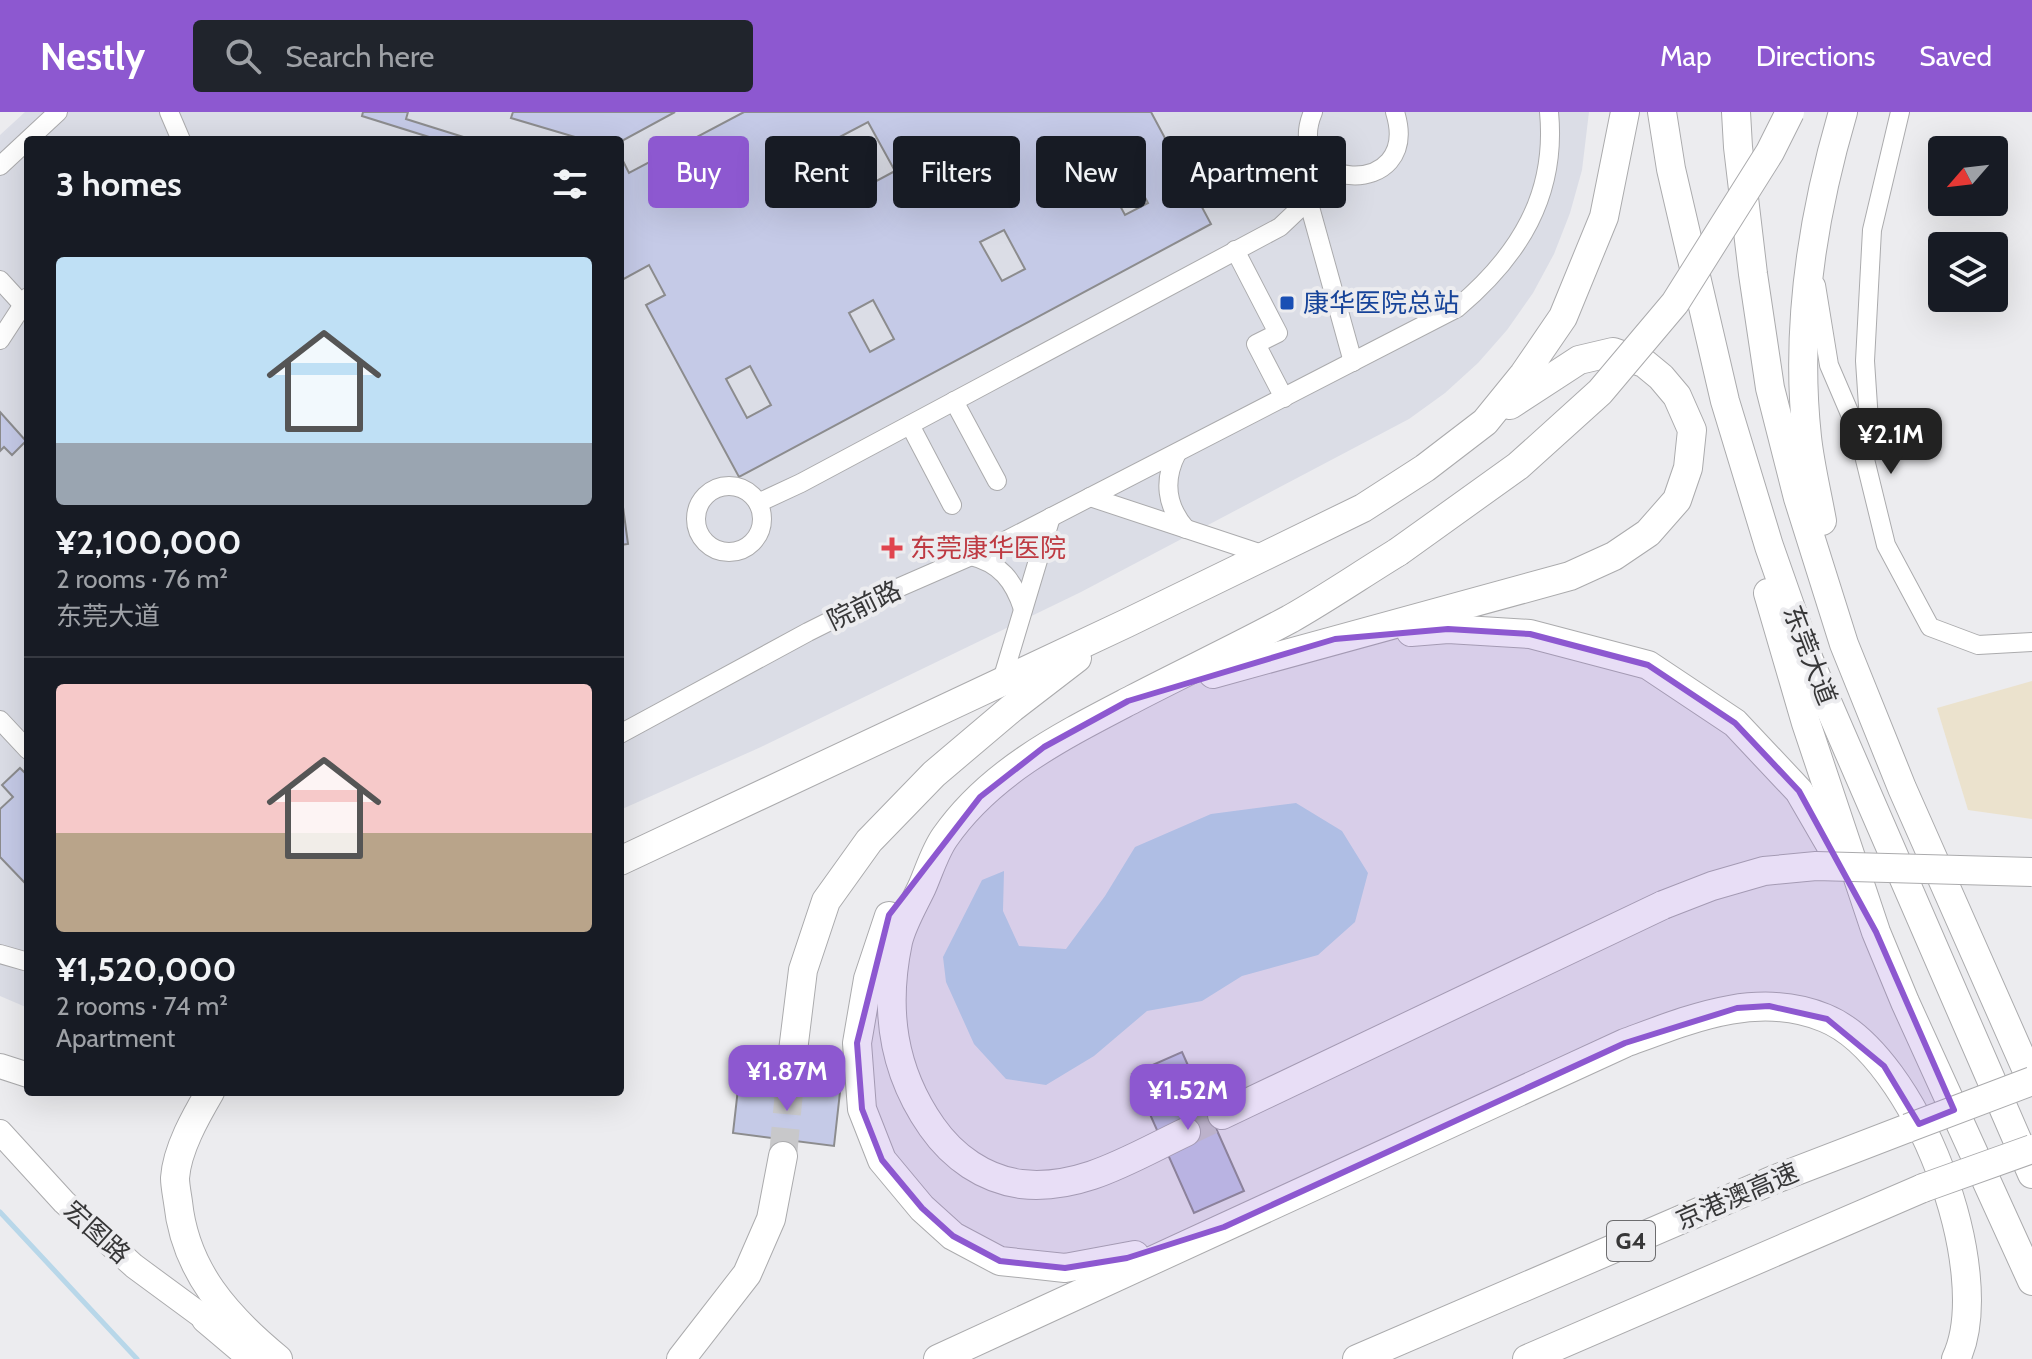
<!DOCTYPE html>
<html lang="en">
<head>
<meta charset="utf-8">
<style>
  body { margin:0; font-family:Cabin,"Noto Sans SC",sans-serif; background:#20242c; color:#f1f3f6; height:100vh; display:flex; flex-direction:column; font-size:30px; white-space:nowrap }
  * { box-sizing:border-box; margin:0 }
  p { font-size:26px; color:#9ea1a6 }
  .icon { flex:none; width:44px; height:44px; fill:none; stroke:currentColor; stroke-width:2; stroke-linecap:round; stroke-linejoin:round }
  .map { position:relative; flex:1; overflow:hidden }
  .sheet { position:absolute; left:24px; top:24px; width:600px; height:960px; display:flex; flex-direction:column; background:#171b24; border-radius:8px; box-shadow:0 8px 32px #0002 }
  .sheet>* { flex:none }
  .hud { position:absolute; left:648px; top:24px; width:760px; height:72px; display:flex; gap:16px }
  .needle { width:52px; rotate:242deg }
  .fabs { position:absolute; left:1928px; top:24px; display:grid; gap:16px }
  .fabs a { display:grid; place-items:center; width:80px; height:80px; border-radius:8px; background:#171b24; box-shadow:0 8px 32px #0002; font-size:40px }
  .price { position:absolute; translate:-50% -68px; padding:0 18px; border-radius:16px; background:#8d58d0; color:#fff; font-size:26px; line-height:52px; filter:drop-shadow(0 2px 4px #0008) }
  .price::after { content:''; position:absolute; left:50%; top:48px; width:24px; height:18px; margin-left:-12px; background:inherit; clip-path:polygon(0 0,100% 0,50% 100%) }
  .price.active { background:#222; color:#fff }
  ul { padding:0; list-style:none }
  li { display:grid; align-content:center; gap:16px; height:424px; padding:0 32px }
  li+li { border-top:2px solid #363941 }
  li span { display:grid; place-items:center; height:248px; border-radius:8px; color:#555 }
  li>.icon { margin-inline-start:auto }
  span .icon { width:144px; height:144px; fill:#fffc; stroke-width:1 }
  li b { font-size:34px }
  h2 { display:flex; justify-content:space-between; align-items:center; height:96px; padding:0 32px; font-size:34px }
  .chip { padding:0 28px; border-radius:8px; background:#171b24; box-shadow:0 8px 32px #0002; font-size:28px; line-height:72px }
  .chip.active { background:#8d58d0; color:#fff }
  header { display:flex; align-items:center; gap:48px; box-sizing:border-box; height:112px; padding:0 40px; background:#8d58d0; color:#fff }
  header strong { font-size:38px }
  nav { display:flex; gap:44px; margin-inline-start:auto; font-size:28px }
  .search { width:560px; height:72px; background:#20242c; display:flex; align-items:center; gap:20px; box-sizing:border-box; padding:0 28px; border-radius:8px; color:#9ea1a6; font-size:30px }
  .map>svg:first-child { display:block }
  .industrial { fill:#ebe2cd }
  .built { fill:#dbdde6 }
  .water { fill:#b8d7e9 }
  .lines { fill:none; stroke-linecap:round; stroke-linejoin:round }
  .stream { stroke:#b8d7e9; stroke-width:5 }
  .building { fill:#c5cae7; stroke:#8c8c8e; stroke-width:2; fill-rule:evenodd }
  .highway-tunnel { stroke:#c8c8ca; stroke-width:28; stroke-dasharray:28 14; stroke-linecap:butt }
  .minor-casing { stroke:#ababad; stroke-width:20 }
  .major-casing { stroke:#ababad; stroke-width:26 }
  .highway-casing { stroke:#ababad; stroke-width:30 }
  .minor { stroke:#fff; stroke-width:18 }
  .major { stroke:#fff; stroke-width:24 }
  .highway { stroke:#fff; stroke-width:28 }
  .highway-bridge-casing { stroke:#ababad; stroke-width:30; stroke-linecap:butt }
  .highway-bridge { stroke:#fff; stroke-width:28 }
  .marked { fill:#8d58d0; fill-opacity:0.2; stroke:#8d58d0; stroke-width:6; stroke-linejoin:round }
  .transit-dot { fill:#1a4fb4; stroke:#ececef; stroke-width:3 }
  .health-dot { fill:#e0444e; stroke:#ececef; stroke-width:3 }
  .labels { text-anchor:middle; stroke-width:8; stroke-linejoin:round; paint-order:stroke }
  .shield { fill:#ececef; stroke:#6d6d6f; stroke-width:2 }
  .shield-label { font-size:24px; font-weight:bold; fill:#373738 }
  .transit-label { font-size:26px; fill:#164399; stroke:#ececef; text-anchor:start }
  .health-label { font-size:26px; fill:#be3a42; stroke:#ececef; text-anchor:start }
  .street-label { font-size:26px; fill:#373738; stroke:#ececef }
</style>
</head>
<body>
<header>
<strong>Nestly</strong>
<div class="search"><svg class="icon" aria-label="search" viewBox="0 0 24 24"><circle cx="10" cy="10" r="6"/><path d="M15 15l6 6"/></svg>Search here</div>
<nav><a>Map</a><a>Directions</a><a>Saved</a></nav>
</header>
<div class="map">
<svg width="2032" height="1247" viewBox="0 0 2032 1247">
  <rect width="100%" height="100%" fill="#ececef"/>
  <polygon class="industrial" points="2032,569 2032,707 1968,698 1937,596"/>
  <polygon class="built" points="25,0 1589,0 1582,58 1570,101 1554,142 1533,181 1507,218 1478,251 1445,281 1409,307 1081,480 761,635 620,698 620,28 28,28 28,896 0,884 0,23"/>
  <polygon class="water" points="1296,691 1342,719 1368,761 1355,810 1318,843 1242,864 1202,889 1147,899 1094,944 1046,973 1006,967 974,932 946,870 943,845 982,768 1004,759 1003,799 1019,834 1066,837 1105,784 1135,735 1211,702"/>
  <g class="lines">
    <polyline class="stream" points="0,1100 137,1247"/>
  </g>
  <g class="building">
    <polygon points="363,0 408,0 406,7 473,28 428,28 429,25 362,4"/>
    <polygon points="513,0 675,0 620,30 585,28 511,6"/>
    <path d="M 744,0 L 1151,0 L 1211,112 L 739,365 L 646,193 L 665,183 L 649,153 L 620,169 L 620,43 L 629,61 ZM 868,10 L 895,59 L 858,79 L 832,29 ZM 1127,51 L 1148,91 L 1125,103 L 1104,64 ZM 1004,118 L 1025,157 L 1002,169 L 980,130 ZM 873,188 L 894,227 L 870,240 L 849,201 ZM 750,254 L 771,293 L 747,306 L 726,267 Z"/>
    <polygon points="0,300 26,329 12,343 4,335 0,339"/>
    <polygon points="620,373 628,432 620,433"/>
    <polygon points="20,656 28,664 28,766 24,770 0,745 0,697 13,685 2,673"/>
    <polygon points="1182,940 1244,1079 1194,1101 1132,962"/>
    <polygon points="739,968 840,980 834,1034 733,1021"/>
  </g>
  <g class="lines">
    <g class="highway-tunnel">
      <polyline points="1186,1020 1222,1003"/>
      <polyline points="783,1044 792,947"/>
    </g>
    <g class="minor-casing">
      <g id="minor">
        <polyline points="169,0 181,28"/>
        <path d="M 1313,0 C 1280,79 1423,90 1395,0"/>
        <polyline points="0,54 58,0"/>
        <polyline points="1308,88 1353,250"/>
        <polyline points="1235,138 1278,221 1256,232 1284,286"/>
        <polyline points="0,168 22,192"/>
        <polyline points="1816,173 1829,253 1859,323 1886,433 1930,515 1978,533 2032,530"/>
        <polyline points="0,228 28,185"/>
        <polyline points="954,289 997,369"/>
        <polyline points="910,313 952,393"/>
        <polyline points="1871,339 1865,249 1872,118 1900,0"/>
        <path d="M 1177,341 C 1163,368 1166,394 1186,417"/>
        <circle cx="729" cy="407" r="33"/>
        <polyline points="1090,385 1265,443"/>
        <polyline points="758,391 801,371 1280,115 1336,62"/>
        <path d="M 971,444 C 1000,451 1014,469 1023,497"/>
        <polyline points="1002,568 1051,405"/>
        <polyline points="0,608 28,638"/>
        <path d="M 620,622 L 808,520 L 884,482 L 1001,431 L 1457,196 C 1519,144 1557,83 1549,0"/>
        <polyline points="0,842 28,850"/>
      </g>
    </g>
    <g class="major-casing">
      <g id="major">
        <polyline points="0,954 28,963"/>
        <polyline points="0,1020 64,1090 134,1154 206,1207"/>
      </g>
    </g>
    <g class="highway-casing">
      <g id="highway">
        <polyline points="1662,0 1671,57 1725,289 1769,434 1809,548 2032,1062"/>
        <polyline points="1736,0 1738,35 1753,162 1770,276 1798,386 1844,532 1902,676 2032,970"/>
        <path d="M 1822,409 C 1817,381 1810,353 1807,325 C 1795,215 1812,105 1843,0"/>
        <polyline points="1768,481 1806,611 1876,820 1905,890 2032,1169"/>
        <polyline points="1411,520 1448,517 1530,522 1648,553 1735,611 1799,679 1839,748"/>
        <polyline points="1213,562 1570,464 1614,444 1648,421 1677,388 1688,356 1692,318 1677,284 1661,265 1644,251 1613,240 1579,248 1510,293"/>
        <polyline points="620,749 1127,511 1363,396 1425,356 1485,310 1524,262 1563,205 1604,105 1625,0"/>
        <polyline points="889,804 868,867 857,931 862,997 882,1048 922,1096 953,1124 1000,1149 1065,1156 1135,1143"/>
        <polyline points="792,947 803,858 826,789 869,729 934,662 1012,596 1077,546"/>
        <path d="M 210,980 C 196,1004 177,1037 175,1066 C 175,1073 177,1083 178,1090 C 185,1159 227,1205 278,1247"/>
        <polyline points="1222,1003 1663,793"/>
        <path d="M 1186,1020 C 1133,1045 1081,1079 1021,1072 C 984,1067 953,1045 932,1015 C 892,958 884,897 898,830 C 902,812 914,792 922,775 C 929,759 935,739 945,725 C 991,659 1064,623 1133,587 C 1185,560 1238,535 1290,507 C 1327,486 1362,462 1398,440"/>
        <polyline points="206,1207 245,1240"/>
        <polyline points="681,1247 747,1162 771,1107 783,1044"/>
        <path d="M 938,1247 L 1625,931 C 1690,907 1757,878 1825,906 C 1916,943 1997,1160 1956,1247"/>
        <polyline points="1357,1247 1773,1068 1908,1016"/>
        <polyline points="1527,1247 1923,1076"/>
      </g>
    </g>
    <use href="#minor" class="minor"/>
    <use href="#major" class="major"/>
    <use href="#highway" class="highway"/>
    <g class="highway-bridge-casing">
      <g id="highway-bridge">
        <polyline points="1398,440 1518,354 1600,280 1675,191 1770,40 1790,0"/>
        <polyline points="1663,793 1712,774 1764,759 1816,754 2032,760"/>
        <polyline points="1908,1016 2032,969"/>
        <polyline points="1923,1076 2032,1037"/>
      </g>
    </g>
    <use href="#highway-bridge" class="highway-bridge"/>
  </g>
  <path class="marked" d="M 1448,517 L 1530,522 L 1648,553 L 1735,611 L 1799,679 L 1876,820 L 1954,998 L 1919,1012 L 1884,954 L 1827,907 L 1769,894 L 1737,896 L 1625,931 L 1224,1115 L 1127,1146 L 1065,1156 L 1000,1149 L 953,1124 L 922,1096 L 882,1048 L 862,997 L 857,931 L 889,803 L 980,685 L 1044,635 L 1128,589 L 1335,527 Z"/>
  <rect class="transit-dot" x="1279" y="183" width="16" height="16" rx="4"/>
  <path class="health-dot" d="M888 424h8v8h8v8h-8v8h-8v-8h-8v-8h8z"/>
  <g class="labels">
    <rect class="shield" x="1607" y="1109" width="48" height="40" rx="6"/>
    <g class="shield-label">
      <text x="1631" y="1137">G4</text>
    </g>
    <g class="transit-label">
      <text x="1303" y="200">康华医院总站</text>
    </g>
    <g class="health-label">
      <text x="910" y="445">东莞康华医院</text>
    </g>
    <g class="street-label">
      <text transform="translate(864 493) rotate(-26)" y="9">院前路</text>
      <text transform="translate(1810 543) rotate(69)" y="9">东莞大道</text>
      <text transform="translate(1737 1084) rotate(-23)" y="9">京港澳高速</text>
      <text transform="translate(97 1120) rotate(42)" y="9">宏图路</text>
    </g>
  </g>
</svg>
<div class="fabs">
<a><svg class="needle" viewBox="-14 -14 28 28"><path d="M0-13l5 13h-10z" fill="#e53935"/><path d="M0 13l5-13h-10z" fill="#9ea1a6"/></svg></a>
<a><svg class="icon" aria-label="layers" viewBox="0 0 24 24"><path d="M12 4l9 5-9 5-9-5zM3 14l9 5 9-5"/></svg></a>
</div>
<b class="price active" style="left:1891px;top:364px">¥2.1M</b>
<b class="price" style="left:787px;top:1001px">¥1.87M</b>
<b class="price" style="left:1188px;top:1020px">¥1.52M</b>
<div class="hud">
<a class="chip active">Buy</a>
<a class="chip">Rent</a>
<a class="chip">Filters</a>
<a class="chip">New</a>
<a class="chip">Apartment</a>
</div>
<section class="sheet">
<h2>3 homes<svg class="icon" aria-label="filters" viewBox="0 0 24 24"><path d="M4 7h16M4 17h16"/><circle cx="9" cy="7" r="2"/><circle cx="15" cy="17" r="2"/></svg></h2>
<ul>
<li><span style="background:linear-gradient(#bfe0f5 75%,#9aa5b1 0)"><svg class="icon" aria-label="home" viewBox="0 0 24 24"><path d="M3 11l9-7 9 7M6 9v11h12V9"/></svg></span><div><b>¥2,100,000</b><p>2 rooms · 76 m²</p><p>东莞大道</p></div></li>
<li><span style="background:linear-gradient(#f6c9c9 60%,#b9a48a 0)"><svg class="icon" aria-label="home" viewBox="0 0 24 24"><path d="M3 11l9-7 9 7M6 9v11h12V9"/></svg></span><div><b>¥1,520,000</b><p>2 rooms · 74 m²</p><p>Apartment</p></div></li>
</ul>
</section>
</div>
</body>
</html>
